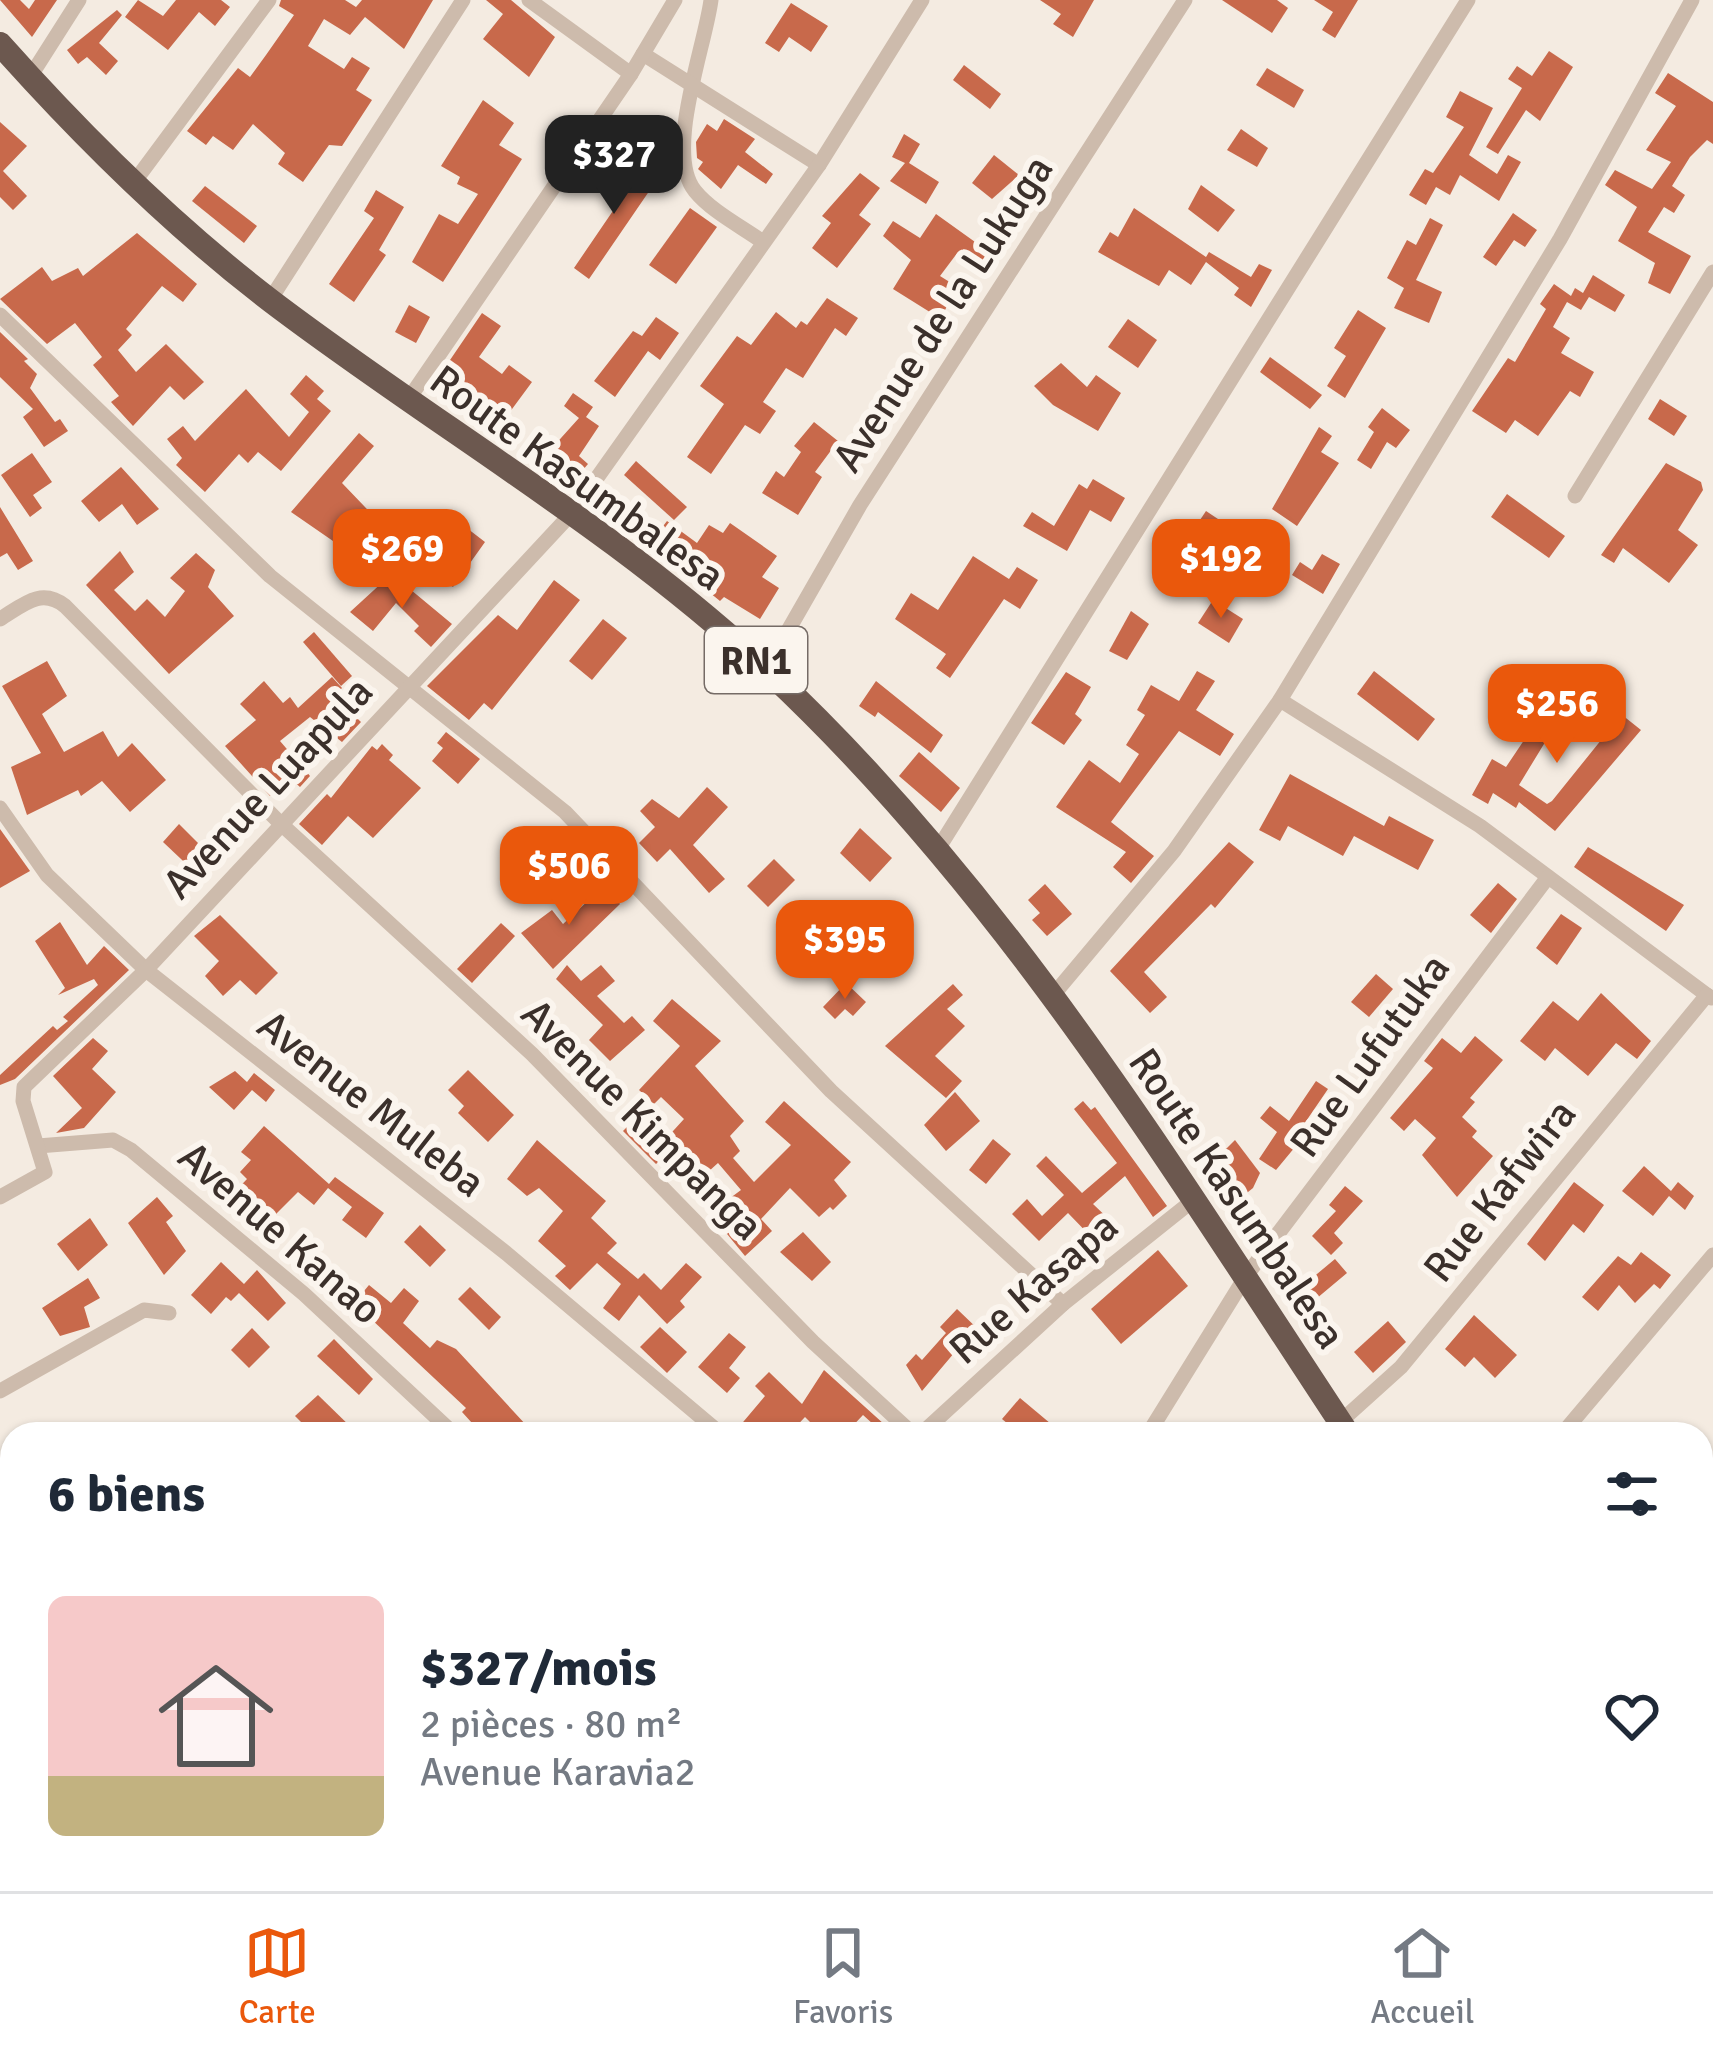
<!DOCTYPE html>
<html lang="fr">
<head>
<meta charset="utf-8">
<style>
  body { margin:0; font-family:Signika,sans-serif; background:#f6f6f7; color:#1f2937; height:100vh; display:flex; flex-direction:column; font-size:45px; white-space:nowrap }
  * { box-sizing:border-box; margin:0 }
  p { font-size:39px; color:#747a83 }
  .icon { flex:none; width:66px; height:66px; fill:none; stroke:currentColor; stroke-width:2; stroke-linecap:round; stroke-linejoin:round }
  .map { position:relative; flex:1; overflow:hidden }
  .sheet { position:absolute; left:0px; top:1422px; width:1713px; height:471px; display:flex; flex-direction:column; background:#fff; border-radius:36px 36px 0 0; box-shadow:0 3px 9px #0004 }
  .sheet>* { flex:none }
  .price { position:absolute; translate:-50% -102px; padding:0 27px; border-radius:24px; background:#ea580c; color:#fff; font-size:39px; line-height:78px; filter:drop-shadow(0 3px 6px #0008) }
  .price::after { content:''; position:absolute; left:50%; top:72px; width:36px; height:27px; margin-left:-18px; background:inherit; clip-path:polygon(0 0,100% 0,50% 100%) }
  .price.selected { background:#222; color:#fff }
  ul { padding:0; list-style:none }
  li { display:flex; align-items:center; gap:36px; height:300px; padding:0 48px }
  li span { display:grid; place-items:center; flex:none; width:336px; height:240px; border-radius:18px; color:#555 }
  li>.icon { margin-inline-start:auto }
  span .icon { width:144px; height:144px; fill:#fffc; stroke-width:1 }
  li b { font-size:51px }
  h2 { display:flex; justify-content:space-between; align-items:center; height:144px; padding:0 48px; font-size:51px }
  .tabs { display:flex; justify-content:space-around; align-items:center; height:168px; border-top:3px solid #e0e1e3; background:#fff; font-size:33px; color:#747a83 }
  .tabs a { display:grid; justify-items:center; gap:6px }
  .tabs .selected { color:#ea580c }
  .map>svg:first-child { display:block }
  .building { fill:#c8694b }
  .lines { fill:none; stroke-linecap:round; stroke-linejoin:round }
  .minor { stroke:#cdbbac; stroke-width:15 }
  .trunk { stroke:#6c584f; stroke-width:24 }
  .labels { text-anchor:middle; stroke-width:12; stroke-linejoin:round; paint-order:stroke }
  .shield { fill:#fbf5ee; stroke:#756b66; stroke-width:3 }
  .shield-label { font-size:39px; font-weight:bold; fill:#3b302b }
  .street-label { font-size:42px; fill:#3b302b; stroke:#fbf5ee }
</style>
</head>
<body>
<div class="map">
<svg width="1713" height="1891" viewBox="0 0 1713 1891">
  <rect width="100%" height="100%" fill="#f4ebe1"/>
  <g class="building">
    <polygon points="0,0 20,0 29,9 35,0 57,0 32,37"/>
    <polygon points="138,0 163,16 176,0 221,0 230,7 215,26 199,12 168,50 125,17"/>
    <polygon points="281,0 345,0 356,7 362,0 433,0 404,49 365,17 350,35 324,19 308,46 344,69 352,57 370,68 356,90 372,100 342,146 329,145 303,182 278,164 285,153 253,124 233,150 213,136 206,145 187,131 238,68 250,77 266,55 294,15 279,6"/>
    <polygon points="486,0 511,0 555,37 529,77 483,39 503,14"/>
    <polygon points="1040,0 1094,0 1073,37 1053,24 1061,14"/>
    <polygon points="1222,0 1277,0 1288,8 1272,33"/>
    <polygon points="1314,0 1358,0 1335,38 1322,30 1333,12"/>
    <polygon points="791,3 828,26 811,52 789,37 779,52 765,43"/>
    <polygon points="117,10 122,15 99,43 118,61 106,75 87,57 78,64 67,50"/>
    <polygon points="1549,51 1573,67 1540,121 1526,110 1498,154 1486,147 1522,88 1508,79 1517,66 1532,76"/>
    <polygon points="964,65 1001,94 990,109 953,80"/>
    <polygon points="1267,68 1304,90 1294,108 1256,85"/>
    <polygon points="1668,73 1713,102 1713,144 1707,140 1690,157 1672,186 1685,195 1674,213 1664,207 1648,232 1691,256 1670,294 1648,283 1655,263 1618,241 1637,207 1605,185 1615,170 1652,189 1671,162 1646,150 1676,106 1655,93"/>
    <polygon points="1460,91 1493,108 1469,155 1497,174 1508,155 1521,162 1499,201 1460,175 1450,195 1436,187 1426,205 1409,195 1425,169 1433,173 1464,127 1446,117"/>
    <polygon points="483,100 514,123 499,145 522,159 443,282 412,262 439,214 458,224 478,194 457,184 460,177 441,166"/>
    <polygon points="724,119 755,139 745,152 773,174 766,184 738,165 721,189 698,169 703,162 697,158 696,142 707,124 717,131"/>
    <polygon points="0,122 27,146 3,171 27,196 13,210 0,197"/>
    <polygon points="1241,129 1268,148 1257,167 1227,150"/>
    <polygon points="904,134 920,144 909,163 939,182 926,204 890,181 905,163 892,157"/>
    <polygon points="994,155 1019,175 992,199 972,183"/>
    <polygon points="611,166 652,187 589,279 574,268 621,199 600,187"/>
    <polygon points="860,173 880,188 859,215 871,224 837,268 812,248 831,223 822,216"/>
    <polygon points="1201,185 1235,210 1218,232 1188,209"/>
    <polygon points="205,186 257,226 244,243 192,201"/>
    <polygon points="376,190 404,207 379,250 386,255 354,302 329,284 374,218 364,211"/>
    <polygon points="690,208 717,227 676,284 649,265"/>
    <polygon points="1134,208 1206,257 1209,252 1251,277 1259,264 1272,270 1251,307 1234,295 1239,288 1206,262 1191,285 1169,270 1159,286 1098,252 1110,232 1118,237"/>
    <polygon points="1513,213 1537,230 1525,247 1514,240 1496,266 1483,257"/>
    <polygon points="936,214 996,257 984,272 958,252 940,276 956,286 941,319 893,289 911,260 883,236 893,221 920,238"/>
    <polygon points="1430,218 1443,225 1416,280 1442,292 1429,323 1394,308 1404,288 1387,278 1407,240 1416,245"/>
    <polygon points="137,233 197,284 183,302 162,286 126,329 132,335 118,350 136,372 166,344 204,382 184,400 170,386 133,426 111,402 119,396 93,365 102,357 75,323 47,344 0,299 42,267 52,281 78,268 83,276"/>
    <polygon points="1593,275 1625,295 1615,312 1589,297 1581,310 1567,302 1553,327 1570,338 1561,353 1594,372 1580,397 1570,391 1538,436 1515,420 1506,433 1472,411 1508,358 1515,362 1546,309 1540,304 1554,284 1571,296 1575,288 1583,293"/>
    <polygon points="827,298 858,318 846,336 835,328 803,378 786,368 763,402 776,411 760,434 745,425 711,474 687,457 724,404 700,386 737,336 751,345 776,312 796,328 801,321 807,325"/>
    <polygon points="409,305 430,317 416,343 395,332"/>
    <polygon points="1358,310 1386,328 1345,398 1327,386 1346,356 1334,348"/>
    <polygon points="482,313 501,326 479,357 502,374 509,365 532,382 504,420 462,389 455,400 433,385"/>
    <polygon points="656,317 679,333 660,360 648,351 615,397 594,381 633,331 642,336"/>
    <polygon points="1128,319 1157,340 1138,368 1108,347"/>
    <polygon points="0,332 28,359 24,361 37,374 30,388 55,422 60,419 68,431 44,447 23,417 33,409 0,377"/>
    <polygon points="1270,357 1322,395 1310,409 1260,372"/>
    <polygon points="1061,363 1087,387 1096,375 1121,393 1098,431 1053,405 1034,386"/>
    <polygon points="306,375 324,391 317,399 331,411 281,471 258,452 248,463 239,454 205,492 176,465 182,458 167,439 183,426 195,441 246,389 289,437 309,412 290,394"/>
    <polygon points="573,393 593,407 586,417 599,426 579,456 588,464 569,486 543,458 579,418 564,406"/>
    <polygon points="1660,399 1687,416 1674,436 1648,419"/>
    <polygon points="1382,408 1410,430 1396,448 1387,442 1371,469 1357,460 1374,432 1368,427"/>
    <polygon points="814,422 838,441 815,472 822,477 798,515 762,493 776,471 784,477 801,452 794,446"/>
    <polygon points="1319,427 1332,436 1321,452 1339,463 1297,526 1272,509"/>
    <polygon points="359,433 374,446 342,483 387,530 382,536 357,518 333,541 291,512"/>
    <polygon points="32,453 52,482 33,495 42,508 30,517 1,475"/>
    <polygon points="636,461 687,507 674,520 624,475"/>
    <polygon points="1666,463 1701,482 1703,490 1678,530 1698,545 1669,583 1623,548 1614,563 1601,555"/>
    <polygon points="121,467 159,509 137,525 122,504 99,522 81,501"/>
    <polygon points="1093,479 1125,498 1111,522 1090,510 1067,551 1023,526 1032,512 1054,526 1079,484 1087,489"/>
    <polygon points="1507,494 1565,536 1549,558 1491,517"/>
    <polygon points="0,507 33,561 18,570 7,553 0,557"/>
    <polygon points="1206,511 1227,525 1207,556 1186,541"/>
    <polygon points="667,521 697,543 709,525 723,533 730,523 777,556 762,577 779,588 760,619 724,597 720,601 694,580 705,566 657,534"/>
    <polygon points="459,522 485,542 453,587 415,560 425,548 435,556"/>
    <polygon points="120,551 134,572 114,590 135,611 147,599 165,617 185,591 170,578 196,553 215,570 208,587 234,616 169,674 86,585"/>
    <polygon points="1322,554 1340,564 1323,594 1292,575 1300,562 1312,570"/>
    <polygon points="973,556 1009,579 1017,567 1038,580 1020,609 1004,599 950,678 936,668 946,654 895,619 911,593 938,610"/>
    <polygon points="386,579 394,587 399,580 452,624 431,647 414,631 419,626 396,603 373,631 350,612"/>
    <polygon points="554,580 580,600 492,710 484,703 469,720 427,686 498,615 517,630"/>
    <polygon points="1213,600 1243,619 1229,643 1198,623"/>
    <polygon points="1131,611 1149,624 1127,660 1109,651"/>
    <polygon points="603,619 627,638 592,680 569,661"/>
    <polygon points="314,632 352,676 341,686 303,642"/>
    <polygon points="47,661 67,696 42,714 64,752 103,731 118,757 132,743 166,780 130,812 102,781 81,796 78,790 27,815 11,767 41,753 2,686"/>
    <polygon points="1197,671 1215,681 1196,710 1234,734 1220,756 1179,731 1111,822 1154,856 1131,883 1113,867 1126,852 1056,807 1089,760 1120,783 1139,754 1126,745 1145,715 1137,710 1151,685 1179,701"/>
    <polygon points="1374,671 1435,719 1418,741 1357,694"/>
    <polygon points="1066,672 1091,687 1075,714 1082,720 1064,745 1031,723"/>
    <polygon points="332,677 342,688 334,696 361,722 342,742 310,717 280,741 310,776 300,787 290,778 270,796 225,746 256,720 240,704 264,681 283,703 290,697 298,708"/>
    <polygon points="876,681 943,735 931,753 878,712 875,717 859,706"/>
    <polygon points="1597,695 1641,730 1555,831 1519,802 1516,808 1493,793 1488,804 1472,795 1492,759 1506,767 1547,706 1561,716 1519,785 1547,804 1552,801 1610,729 1586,708"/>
    <polygon points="446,732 480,759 458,784 432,761 443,748 437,743"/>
    <polygon points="382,744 393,755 389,760 421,788 373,838 348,816 322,845 299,824 327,794 331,798 372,746 377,750"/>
    <polygon points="919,752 960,788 941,812 899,776"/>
    <polygon points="1290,774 1384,826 1389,816 1434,840 1418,870 1354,836 1343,856 1288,826 1280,841 1259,830"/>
    <polygon points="707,787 728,807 693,845 725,879 709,893 670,849 657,862 639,843 655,827 640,811 652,799 679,818"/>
    <polygon points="179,824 215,860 199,876 163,842"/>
    <polygon points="860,828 892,858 870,882 840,853"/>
    <polygon points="0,829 30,871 0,888"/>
    <polygon points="1229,842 1254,862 1215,908 1211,904 1144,972 1167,997 1150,1013 1110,971"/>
    <polygon points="1588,847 1684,905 1666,931 1574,867"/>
    <polygon points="774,859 795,880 768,907 747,886"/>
    <polygon points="1498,883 1517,899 1491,933 1470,915"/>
    <polygon points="1045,884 1072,914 1047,936 1032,920 1040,913 1028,900"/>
    <polygon points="604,886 620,904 553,969 521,933 552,910 563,924"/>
    <polygon points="1561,914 1582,928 1557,965 1536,948"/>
    <polygon points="220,915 278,973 256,995 240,980 223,996 205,976 219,961 194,936"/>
    <polygon points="60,922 87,965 104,946 129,970 15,1079 0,1085 0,1075 53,1026 57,1030 68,1021 63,1017 98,985 94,979 58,995 65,988 35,941"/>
    <polygon points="501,923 515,936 472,983 457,969"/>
    <polygon points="567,965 581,981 601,965 615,981 597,996 624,1023 632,1016 645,1030 610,1061 589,1040 603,1025 556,979"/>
    <polygon points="1376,974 1393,989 1369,1017 1351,1002"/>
    <polygon points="846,983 866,1002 853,1016 845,1009 835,1019 823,1007"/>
    <polygon points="953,984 963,995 947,1009 965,1026 935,1056 962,1081 946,1098 885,1046"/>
    <polygon points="1601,993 1651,1041 1637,1059 1616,1043 1588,1076 1555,1048 1545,1061 1520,1041 1553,1001 1578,1021"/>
    <polygon points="672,999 721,1041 695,1066 744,1121 730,1136 740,1151 733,1158 754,1182 791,1145 765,1122 784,1101 851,1162 834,1180 847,1196 833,1210 830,1207 819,1217 790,1188 761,1219 772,1231 745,1256 710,1213 741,1190 718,1163 698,1181 663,1142 684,1119 661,1097 654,1104 639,1090 680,1046 653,1021"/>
    <polygon points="1475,1036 1503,1060 1470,1098 1475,1102 1462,1117 1477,1131 1472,1137 1493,1156 1457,1197 1422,1155 1436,1138 1415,1119 1404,1131 1390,1118 1433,1068 1424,1061 1442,1038 1461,1053"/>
    <polygon points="93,1038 108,1051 92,1069 116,1092 84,1128 56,1133 82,1108 53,1076"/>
    <polygon points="468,1070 514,1115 488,1142 458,1113 464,1106 448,1090"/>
    <polygon points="235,1071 247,1082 254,1073 275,1090 266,1102 252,1090 234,1110 209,1087"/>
    <polygon points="1316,1081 1328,1089 1300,1130 1305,1135 1276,1170 1259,1159 1277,1132 1260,1118 1270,1106 1289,1121"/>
    <polygon points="955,1092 980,1121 946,1151 924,1125"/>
    <polygon points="1083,1101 1091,1110 1095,1107 1167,1206 1153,1217 1125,1176 1093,1204 1116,1226 1098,1244 1068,1213 1039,1241 1012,1214 1027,1199 1042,1216 1064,1195 1036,1166 1046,1156 1082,1193 1117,1163 1074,1109"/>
    <polygon points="635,1119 668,1153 656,1164 623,1131"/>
    <polygon points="264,1126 329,1184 335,1177 384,1213 366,1238 342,1220 352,1207 328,1188 314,1205 298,1192 258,1232 224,1203 247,1179 240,1172 251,1160 241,1152"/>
    <polygon points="993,1139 1011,1154 986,1184 969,1170"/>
    <polygon points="537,1140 606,1201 591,1218 617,1243 607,1253 638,1279 644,1273 661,1290 686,1263 702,1277 680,1301 685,1307 667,1324 639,1295 619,1321 603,1308 621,1284 597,1263 570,1290 555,1276 566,1266 538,1241 563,1211 539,1188 527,1196 507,1179"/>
    <polygon points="1235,1140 1260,1173 1253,1188 1238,1200 1211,1164"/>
    <polygon points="1644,1166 1671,1191 1678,1182 1694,1196 1685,1210 1669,1196 1653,1216 1622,1191"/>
    <polygon points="1574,1182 1604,1205 1584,1233 1573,1224 1545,1261 1527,1244"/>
    <polygon points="1345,1186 1363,1201 1334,1233 1343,1243 1331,1255 1312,1236 1336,1211 1329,1205"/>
    <polygon points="157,1197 173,1216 166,1222 186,1251 164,1275 128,1223"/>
    <polygon points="90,1218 108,1245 78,1271 57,1244"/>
    <polygon points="420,1225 446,1250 430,1267 404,1242"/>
    <polygon points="803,1232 831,1262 812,1281 780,1252"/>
    <polygon points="1158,1250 1188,1286 1121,1344 1091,1309"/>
    <polygon points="1641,1252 1671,1275 1660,1289 1654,1284 1635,1303 1619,1285 1598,1311 1582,1297 1618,1256 1631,1265"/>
    <polygon points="1335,1259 1347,1273 1304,1309 1278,1278 1291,1267 1305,1284"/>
    <polygon points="221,1262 244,1284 257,1270 286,1303 268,1321 239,1293 231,1301 226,1297 211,1314 191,1295"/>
    <polygon points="88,1278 100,1298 84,1307 90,1327 60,1336 42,1308"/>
    <polygon points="369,1285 391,1303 404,1288 419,1301 403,1323 430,1348 437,1340 456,1349 527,1426 519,1434 482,1434 462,1412 466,1408 354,1303"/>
    <polygon points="470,1287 501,1317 489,1330 458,1299"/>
    <polygon points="957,1309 981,1332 964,1350 960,1346 922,1391 906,1365 916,1354 922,1360 946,1333 940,1327"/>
    <polygon points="1474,1315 1517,1355 1495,1378 1474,1357 1465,1367 1445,1349"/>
    <polygon points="1388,1321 1406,1342 1373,1373 1354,1352"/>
    <polygon points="660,1327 687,1352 667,1373 640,1347"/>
    <polygon points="252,1328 270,1347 249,1368 231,1350"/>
    <polygon points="729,1333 746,1347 729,1368 740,1378 727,1393 698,1367"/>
    <polygon points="334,1339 373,1379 359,1395 317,1356"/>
    <polygon points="824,1370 895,1434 884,1434 863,1415 845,1434 822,1434 805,1417 789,1434 733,1434 765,1396 755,1386 769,1372 802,1404"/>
    <polygon points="318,1395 358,1434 313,1434 295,1416"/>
    <polygon points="1020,1398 1063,1434 1020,1434 1002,1419"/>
  </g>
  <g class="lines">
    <g class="minor">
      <polyline points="529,0 631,74"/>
      <path d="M 711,0 C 705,47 664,153 695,191 C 711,211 742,227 763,242"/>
      <polyline points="643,54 819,165"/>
      <polyline points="30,77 79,0"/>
      <polyline points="135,181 269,0"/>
      <polyline points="270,300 463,0"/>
      <polyline points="0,315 270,576 565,812 831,1091 1063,1304"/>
      <polyline points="408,400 631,74 675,0"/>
      <polyline points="1575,496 1713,272"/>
      <path d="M 0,619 C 23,605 41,587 65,606 L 280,823 L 532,1054 L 813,1342 L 913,1434"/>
      <polyline points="766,669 860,505 1185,0"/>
      <polyline points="1280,700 1480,826 1711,998"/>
      <polyline points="0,808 47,875 146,970 506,1253 721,1434"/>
      <polyline points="938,849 1468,0"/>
      <polyline points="1054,994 1174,851 1280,700 1560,239 1692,0"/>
      <polyline points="38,1146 113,1140 131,1150 304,1294 454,1434"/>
      <polyline points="0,1197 45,1172 23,1101 24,1087 146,970 572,513 819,165 922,0"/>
      <polyline points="0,1391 144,1310 169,1313"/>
      <polyline points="1340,1422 1401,1367 1707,995"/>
      <polyline points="921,1434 1063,1304 1196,1198"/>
      <polyline points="1148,1434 1246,1276 1548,877"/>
      <polyline points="1562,1434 1713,1255"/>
      <polyline points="1701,1537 1713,1521"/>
      <polyline points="392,1891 405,1881"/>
      <polyline points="616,1891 628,1881"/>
      <polyline points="860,1891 870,1881"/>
      <polyline points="1101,1891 1112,1881"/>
      <polyline points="1346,1891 1359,1881"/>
      <polyline points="1611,1891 1622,1881"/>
    </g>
    <g class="trunk">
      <path d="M 0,44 C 82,136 173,226 271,301 C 434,425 616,529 767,670 C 1004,891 1171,1166 1348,1434"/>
      <polyline points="1644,1881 1650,1891"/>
    </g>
  </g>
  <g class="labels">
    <rect class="shield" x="705" y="627" width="102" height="66" rx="9"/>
    <g class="shield-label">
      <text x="756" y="674">RN1</text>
    </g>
    <g class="street-label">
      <text transform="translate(942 313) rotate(-57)" y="15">Avenue de la Lukuga</text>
      <text transform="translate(578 477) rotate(36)" y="15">Route Kasumbalesa</text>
      <text transform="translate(267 787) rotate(-47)" y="15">Avenue Luapula</text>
      <text transform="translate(1369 1055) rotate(-54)" y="15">Rue Lufutuka</text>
      <text transform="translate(372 1103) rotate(38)" y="15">Avenue Muleba</text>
      <text transform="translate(643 1119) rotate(45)" y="15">Avenue Kimpanga</text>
      <text transform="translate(1499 1190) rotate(-52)" y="15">Rue Kafwira</text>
      <text transform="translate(1238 1198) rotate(56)" y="15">Route Kasumbalesa</text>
      <text transform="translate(281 1232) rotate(41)" y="15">Avenue Kanao</text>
      <text transform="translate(1033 1287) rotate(-41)" y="15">Rue Kasapa</text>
    </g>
  </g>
</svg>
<b class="price selected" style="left:614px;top:217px">$327</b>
<b class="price" style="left:402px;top:611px">$269</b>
<b class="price" style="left:1221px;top:621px">$192</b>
<b class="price" style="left:1557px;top:766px">$256</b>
<b class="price" style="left:569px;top:928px">$506</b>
<b class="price" style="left:845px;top:1002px">$395</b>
<section class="sheet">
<h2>6 biens<svg class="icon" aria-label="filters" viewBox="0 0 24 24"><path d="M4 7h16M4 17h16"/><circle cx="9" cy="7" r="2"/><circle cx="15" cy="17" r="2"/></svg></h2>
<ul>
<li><span style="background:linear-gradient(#f6c9c9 75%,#c2b280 0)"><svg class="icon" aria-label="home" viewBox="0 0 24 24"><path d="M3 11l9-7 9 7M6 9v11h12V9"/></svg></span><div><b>$327/mois</b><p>2 pièces · 80 m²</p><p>Avenue Karavia2</p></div><svg class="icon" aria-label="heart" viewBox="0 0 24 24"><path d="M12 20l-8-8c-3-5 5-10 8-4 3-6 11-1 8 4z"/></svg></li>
</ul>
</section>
</div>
<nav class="tabs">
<a class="selected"><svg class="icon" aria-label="map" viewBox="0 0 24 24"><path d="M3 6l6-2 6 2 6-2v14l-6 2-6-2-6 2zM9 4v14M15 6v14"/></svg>Carte</a>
<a><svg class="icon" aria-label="saved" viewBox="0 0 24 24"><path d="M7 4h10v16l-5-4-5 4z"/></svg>Favoris</a>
<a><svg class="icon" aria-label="home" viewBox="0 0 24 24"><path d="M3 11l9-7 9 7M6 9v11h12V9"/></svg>Accueil</a>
</nav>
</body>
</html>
